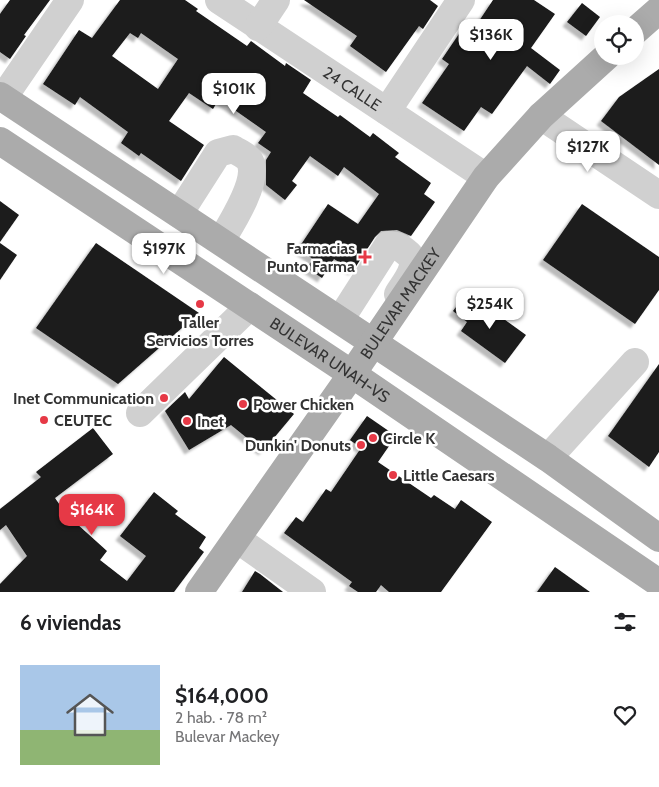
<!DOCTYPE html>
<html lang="es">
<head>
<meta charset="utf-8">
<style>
  body { margin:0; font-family:Cabin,sans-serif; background:#f6f6f6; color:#202124; height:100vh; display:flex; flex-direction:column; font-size:19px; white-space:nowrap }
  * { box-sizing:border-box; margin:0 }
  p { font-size:16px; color:#757577 }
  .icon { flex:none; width:28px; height:28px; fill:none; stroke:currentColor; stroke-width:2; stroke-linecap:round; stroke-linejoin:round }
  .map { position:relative; height:592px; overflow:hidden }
  .details { display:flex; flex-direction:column; background:#fff; flex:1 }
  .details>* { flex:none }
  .fabs { position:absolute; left:594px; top:15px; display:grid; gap:10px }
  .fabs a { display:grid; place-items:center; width:50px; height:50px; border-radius:50%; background:#fff; box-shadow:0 5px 20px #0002; font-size:25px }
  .price { position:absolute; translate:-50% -42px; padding:0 11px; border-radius:10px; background:#fff; color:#222; font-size:16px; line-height:32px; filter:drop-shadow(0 1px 2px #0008) }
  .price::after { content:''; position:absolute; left:50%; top:30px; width:15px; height:11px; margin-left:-8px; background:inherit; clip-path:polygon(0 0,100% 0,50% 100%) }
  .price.current { background:#e63946; color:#fff }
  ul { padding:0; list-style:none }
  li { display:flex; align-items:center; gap:15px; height:125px; padding:0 20px }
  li+li { border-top:1px solid #e0e0e0 }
  li span { display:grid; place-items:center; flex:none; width:140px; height:100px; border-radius:0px; color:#555 }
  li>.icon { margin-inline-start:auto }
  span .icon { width:60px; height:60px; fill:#fffc; stroke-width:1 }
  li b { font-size:21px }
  h2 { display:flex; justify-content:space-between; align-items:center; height:60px; padding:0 20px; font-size:21px }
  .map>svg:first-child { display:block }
  .building { fill:#1a1a1a; fill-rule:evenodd; filter:url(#shadow) }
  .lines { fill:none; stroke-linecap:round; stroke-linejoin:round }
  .minor { stroke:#d0d0d0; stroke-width:28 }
  .major { stroke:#ababab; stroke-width:28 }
  .poi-dot { fill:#e63946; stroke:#fff; stroke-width:2 }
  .labels { text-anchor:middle; stroke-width:5; stroke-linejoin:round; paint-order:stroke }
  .street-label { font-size:16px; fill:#333; stroke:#fff }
  .poi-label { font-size:16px; font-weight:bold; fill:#333; stroke:#fff; text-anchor:start }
</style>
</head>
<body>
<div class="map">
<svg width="659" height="592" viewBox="0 0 659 592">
  <defs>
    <filter id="shadow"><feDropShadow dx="-4.5" dy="4.5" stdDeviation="1" flood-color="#0004"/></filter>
  </defs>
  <rect width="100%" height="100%" fill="#fff"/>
  <g class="building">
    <polygon points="10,0 50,0 24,35 26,36 10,59 0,52 0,14"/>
    <path d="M 120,0 L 185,0 L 198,9 L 196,11 L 247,46 L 251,41 L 285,66 L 286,63 L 311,80 L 303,93 L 338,117 L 340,115 L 370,137 L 373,133 L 399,153 L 395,157 L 431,183 L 424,194 L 435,202 L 411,236 L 397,230 L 381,231 L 375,237 L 353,271 L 334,259 L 322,278 L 307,268 L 313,259 L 298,249 L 328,204 L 358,224 L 379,194 L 344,167 L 338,176 L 310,156 L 292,181 L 297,185 L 285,200 L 266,185 L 266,160 L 271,152 L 258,143 L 266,132 L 219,99 L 213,109 L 189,93 L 169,121 L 204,145 L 181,181 L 141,153 L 139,156 L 121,143 L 128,132 L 80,97 L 75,105 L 43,84 L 79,30 L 92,38 ZM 130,33 L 138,38 L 141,33 L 178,59 L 158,89 L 112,56 Z"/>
    <polygon points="304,0 430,0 438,6 423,29 419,26 386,72 350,46 357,36"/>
    <polygon points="493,0 534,0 555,14 531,48 560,70 550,84 527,66 492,114 481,107 464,131 422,103 449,64 442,59 463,28 471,33"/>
    <polygon points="582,3 600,17 586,36 567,22"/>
    <polygon points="659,69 659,165 601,121 619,97"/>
    <polygon points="0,201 19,215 0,242"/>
    <polygon points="582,204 659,257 659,290 635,324 543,260"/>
    <polygon points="0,243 17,255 0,280"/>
    <polygon points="96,243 199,313 118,384 36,328"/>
    <polygon points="462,299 474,308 479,301 526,335 505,363 461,331 467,322 453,311"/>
    <polygon points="224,357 294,414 263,451 231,425 189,450 165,411 185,392 189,399"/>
    <polygon points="659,364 659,452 649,467 608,436"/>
    <polygon points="367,416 396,436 378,462 431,498 434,495 455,509 461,500 492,522 441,592 389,592 381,585 376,592 358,592 349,586 352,582 284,533 296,517 303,522 326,489 331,492 361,448 350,440"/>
    <polygon points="93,428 113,454 55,498 66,514 107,551 100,560 127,581 146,556 120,536 154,492 178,511 175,514 206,537 199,548 204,552 174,592 0,592 0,584 27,556 6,525 0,530 0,509 41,477 36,472"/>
    <polygon points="555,567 590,592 537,592"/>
    <polygon points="255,571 260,574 283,592 242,592"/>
  </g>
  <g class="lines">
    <g class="minor">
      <path id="s1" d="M 219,0 L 486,177"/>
      <polyline points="258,27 276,0"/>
      <polyline points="3,98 70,0"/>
      <polyline points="387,111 461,0"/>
      <polyline points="541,116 659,195"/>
      <path d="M 179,214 L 218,153 L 233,149 C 239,153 249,156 251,164 C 257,184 231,224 221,241"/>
      <path d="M 340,320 L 388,245 C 397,245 400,247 406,252 C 422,264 406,281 398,294"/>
      <polyline points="140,413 250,306"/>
      <polyline points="548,458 635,362"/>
      <polyline points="237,539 312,592"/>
    </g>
    <g class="major">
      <polyline points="635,31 659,10"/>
      <polyline points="0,96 548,458 659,538"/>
      <path id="s2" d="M 0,141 L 352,374 L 659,583"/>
      <path id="s3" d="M 199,592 L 352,374 L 486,177 L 541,116 L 607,56"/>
    </g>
  </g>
  <g class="poi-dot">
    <path d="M362.5 249.5h5v5h5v5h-5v5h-5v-5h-5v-5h5z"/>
    <circle cx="200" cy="304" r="5"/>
    <circle cx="164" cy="398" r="5"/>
    <circle cx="243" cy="404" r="5"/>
    <circle cx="44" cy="420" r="5"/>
    <circle cx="187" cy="421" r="5"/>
    <circle cx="373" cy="438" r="5"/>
    <circle cx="361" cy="445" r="5"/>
    <circle cx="393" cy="475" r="5"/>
  </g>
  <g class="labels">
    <g class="street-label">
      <text dy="6" stroke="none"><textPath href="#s1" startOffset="160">24 CALLE</textPath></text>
      <text dy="6" stroke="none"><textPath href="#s3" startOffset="352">BULEVAR MACKEY</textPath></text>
      <text dy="6" stroke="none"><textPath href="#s2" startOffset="396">BULEVAR UNAH-VS</textPath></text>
    </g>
    <g class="poi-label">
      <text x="355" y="254" text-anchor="end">Farmacias<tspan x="355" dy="18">Punto Farma</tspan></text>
      <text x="200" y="328" text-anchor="middle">Taller<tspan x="200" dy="18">Servicios Torres</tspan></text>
      <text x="154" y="404" text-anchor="end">Inet Communication</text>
      <text x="253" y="410">Power Chicken</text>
      <text x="54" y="426">CEUTEC</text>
      <text x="197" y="427">Inet</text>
      <text x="383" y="444">Circle K</text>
      <text x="351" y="451" text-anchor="end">Dunkin' Donuts</text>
      <text x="403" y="481">Little Caesars</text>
    </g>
  </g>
</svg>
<div class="fabs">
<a><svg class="icon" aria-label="locate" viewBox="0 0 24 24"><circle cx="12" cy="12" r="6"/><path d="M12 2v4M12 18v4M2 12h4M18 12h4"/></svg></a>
</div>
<b class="price" style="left:491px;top:61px">$136K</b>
<b class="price" style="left:234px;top:115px">$101K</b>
<b class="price" style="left:588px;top:173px">$127K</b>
<b class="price" style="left:164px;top:275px">$197K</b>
<b class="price" style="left:490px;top:330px">$254K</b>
<b class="price current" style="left:92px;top:536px">$164K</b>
</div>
<section class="details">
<h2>6 viviendas<svg class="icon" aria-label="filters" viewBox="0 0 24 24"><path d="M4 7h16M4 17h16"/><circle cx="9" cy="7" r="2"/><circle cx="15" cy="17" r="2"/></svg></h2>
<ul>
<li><span style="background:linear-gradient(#a9c7e8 65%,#8fb573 0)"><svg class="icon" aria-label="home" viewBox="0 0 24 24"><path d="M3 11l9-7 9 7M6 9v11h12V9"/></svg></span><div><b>$164,000</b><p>2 hab. · 78 m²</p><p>Bulevar Mackey</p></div><svg class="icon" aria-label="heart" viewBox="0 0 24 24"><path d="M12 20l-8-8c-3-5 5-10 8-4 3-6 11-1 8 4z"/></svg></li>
</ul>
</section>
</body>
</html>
